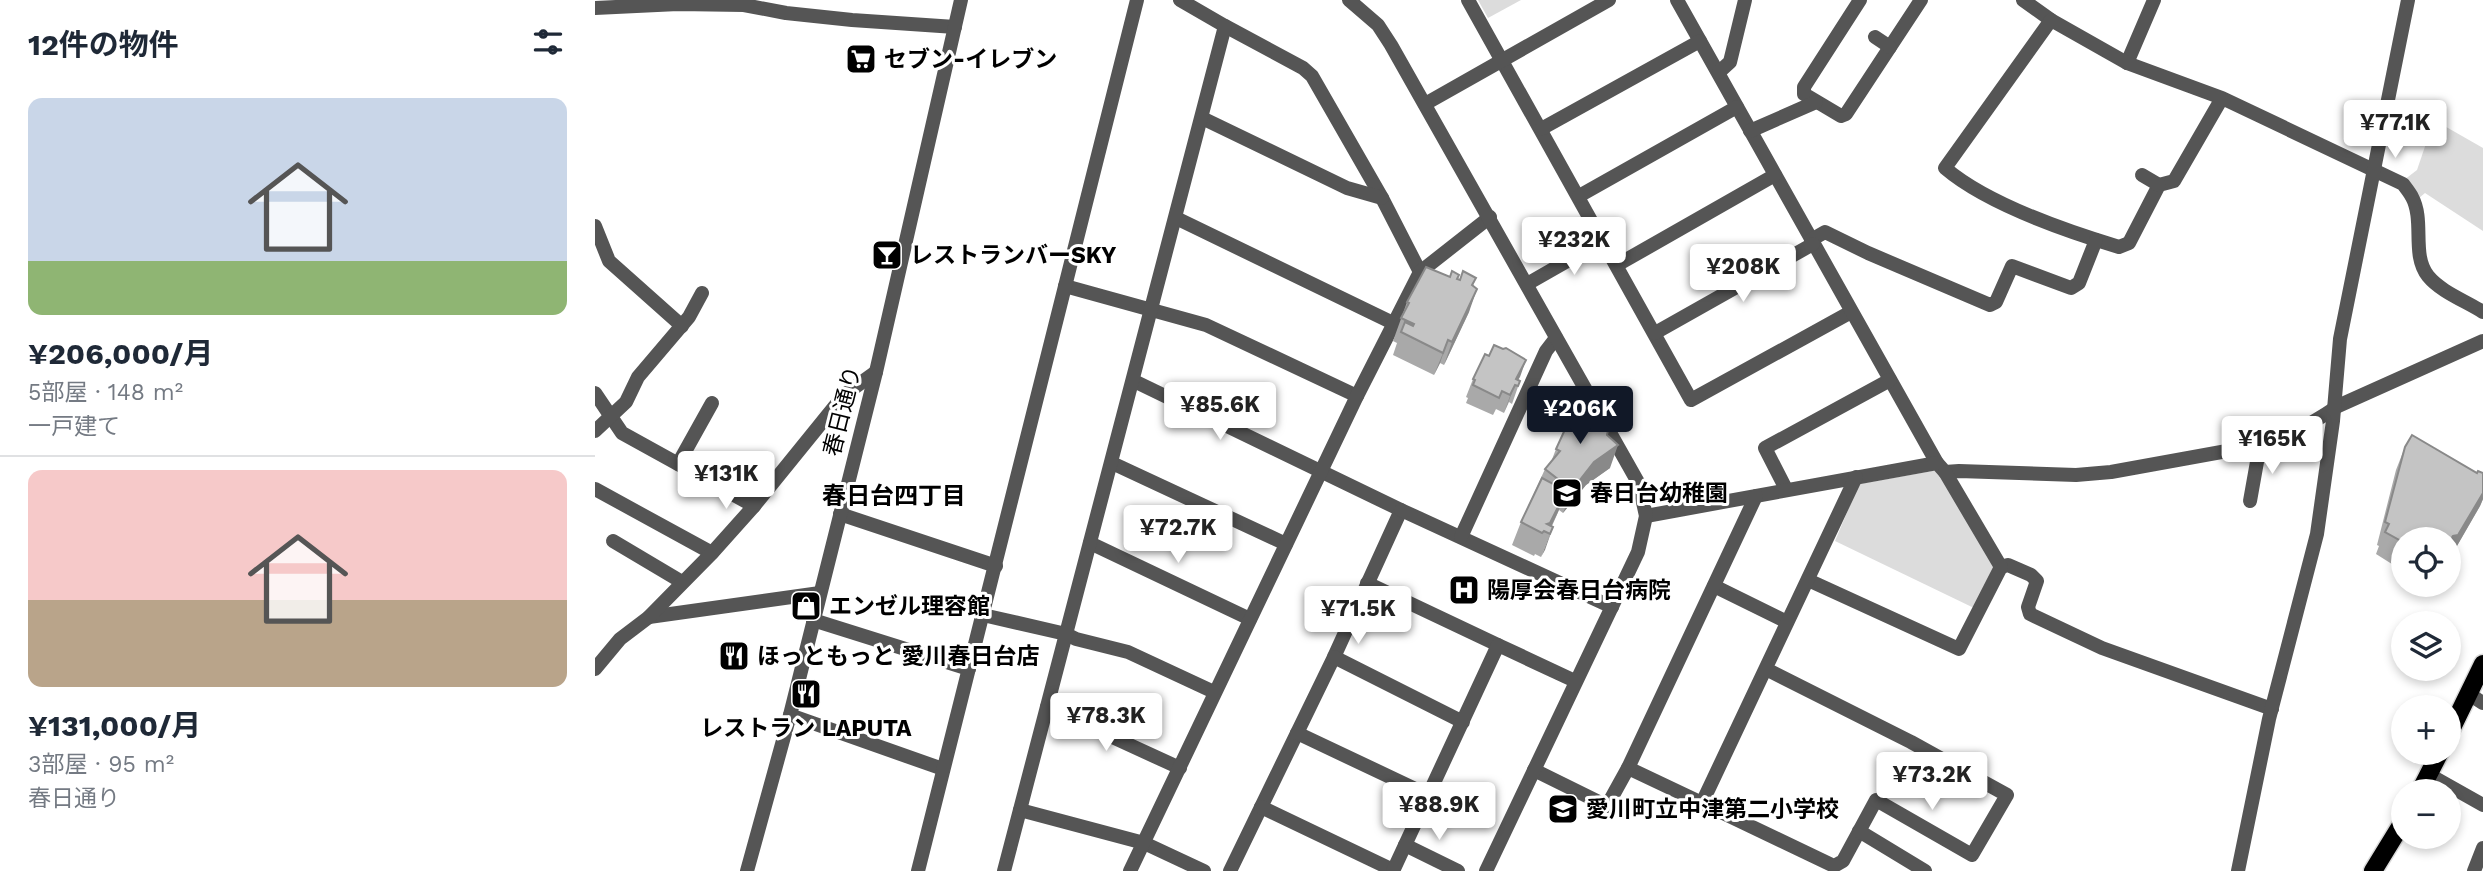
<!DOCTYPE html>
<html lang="ja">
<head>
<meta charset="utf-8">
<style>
  body { margin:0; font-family:"Work Sans","Noto Sans JP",sans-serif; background:#f2f2f3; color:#1f2937; height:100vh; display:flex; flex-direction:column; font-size:26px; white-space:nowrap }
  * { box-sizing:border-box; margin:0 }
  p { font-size:23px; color:#747a83 }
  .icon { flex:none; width:38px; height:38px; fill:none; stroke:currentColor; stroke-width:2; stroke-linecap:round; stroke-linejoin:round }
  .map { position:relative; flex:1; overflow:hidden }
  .drawer { display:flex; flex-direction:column; background:#fff; width:595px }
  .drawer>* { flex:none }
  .tools { position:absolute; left:1796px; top:527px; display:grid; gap:14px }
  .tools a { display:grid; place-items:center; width:70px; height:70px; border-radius:50%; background:#fff; box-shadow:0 4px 10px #0003; font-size:35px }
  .price { position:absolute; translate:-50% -60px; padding:0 16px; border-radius:7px; background:#fff; color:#222; font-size:23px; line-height:46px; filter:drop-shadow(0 2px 4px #0008) }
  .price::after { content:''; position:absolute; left:50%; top:42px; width:21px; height:16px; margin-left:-10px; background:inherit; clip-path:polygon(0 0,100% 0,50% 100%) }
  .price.on { background:#111827; color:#fff }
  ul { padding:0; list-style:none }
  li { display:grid; align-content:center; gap:14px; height:371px; padding:0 28px }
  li+li { border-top:2px solid #e0e1e3 }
  li span { display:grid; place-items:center; height:217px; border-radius:14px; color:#555 }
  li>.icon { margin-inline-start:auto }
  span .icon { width:126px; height:126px; fill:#fffc; stroke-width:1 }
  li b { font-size:30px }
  h2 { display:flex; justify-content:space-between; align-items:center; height:84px; padding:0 28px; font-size:30px }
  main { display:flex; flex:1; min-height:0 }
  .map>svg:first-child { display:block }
  .green { fill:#dcdcdc }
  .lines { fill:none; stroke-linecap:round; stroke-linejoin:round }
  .primary-casing { stroke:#dbdbdb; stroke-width:21 }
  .minor { stroke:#555; stroke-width:14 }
  .tertiary { stroke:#555; stroke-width:14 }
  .primary { stroke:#000; stroke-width:18 }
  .wall { fill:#a9a9a9 }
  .shaded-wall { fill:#898989 }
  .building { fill:#c4c4c4; stroke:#898989; stroke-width:2 }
  .labels { text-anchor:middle; stroke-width:6; stroke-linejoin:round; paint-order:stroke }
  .poi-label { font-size:23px; font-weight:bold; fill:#000; stroke:#fff; text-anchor:start }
  .street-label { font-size:23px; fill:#000; stroke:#fff }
  .neighbourhood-label { font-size:24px; font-weight:bold; fill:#000; stroke:#fff }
</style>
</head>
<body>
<main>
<section class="drawer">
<h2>12件の物件<svg class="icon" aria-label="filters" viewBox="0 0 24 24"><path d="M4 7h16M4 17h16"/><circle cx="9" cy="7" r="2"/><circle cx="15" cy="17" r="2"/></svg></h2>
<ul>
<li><span style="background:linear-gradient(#c9d6e8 75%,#8fb573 0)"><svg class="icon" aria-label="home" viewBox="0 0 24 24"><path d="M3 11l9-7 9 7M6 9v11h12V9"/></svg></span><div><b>¥206,000/月</b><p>5部屋 · 148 m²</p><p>一戸建て</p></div></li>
<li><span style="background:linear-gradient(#f6c9c9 60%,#b9a48a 0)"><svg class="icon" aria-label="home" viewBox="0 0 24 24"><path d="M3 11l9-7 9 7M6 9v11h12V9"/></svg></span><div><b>¥131,000/月</b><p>3部屋 · 95 m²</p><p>春日通り</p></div></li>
</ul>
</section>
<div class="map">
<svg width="1888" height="871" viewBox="0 0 1888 871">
  <rect width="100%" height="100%" fill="#fff"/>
  <g class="green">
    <polygon points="883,0 926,0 893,18"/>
    <polygon points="1839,120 1888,148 1888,231 1830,193 1824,198 1809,180 1822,170"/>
    <polygon points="1343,470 1399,567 1379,608 1240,541 1264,484"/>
  </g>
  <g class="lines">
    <g class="primary-casing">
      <g id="primary">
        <polyline points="1853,736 1888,664"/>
        <polyline points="1825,791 1845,752"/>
        <polyline points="1778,871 1808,822"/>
      </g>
    </g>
    <g class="minor">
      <polyline points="873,0 1096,400 1256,312"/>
      <polyline points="1082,0 1342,463"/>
      <polyline points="1265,0 1209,87 1209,94 1246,116 1251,114 1326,0"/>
      <polyline points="1428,0 1456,20"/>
      <polyline points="0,8 83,4 149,5 191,13 257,20 360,27"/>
      <polyline points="630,26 708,68 717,76 787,198 825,272"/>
      <polyline points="1280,37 1295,47"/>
      <polyline points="1532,63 1559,0"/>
      <polyline points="1124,72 1135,62 1150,0"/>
      <path d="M 1627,98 L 1579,181 L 1564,185 L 1534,243 L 1524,247 C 1471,231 1392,204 1350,168 L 1456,20 L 1532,63 L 1627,98 L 1808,184 C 1811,188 1815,193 1817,197 C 1830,221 1816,255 1833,276 C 1846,292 1871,301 1888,312"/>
      <polyline points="830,104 1014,0"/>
      <polyline points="607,118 752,188 787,198"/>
      <polyline points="946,129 1105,41"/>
      <polyline points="1155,131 1221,102"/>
      <polyline points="1547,175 1564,185"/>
      <polyline points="984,196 1142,107"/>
      <polyline points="581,218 798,323"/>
      <polyline points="0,226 14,261 87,326"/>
      <polyline points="1216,240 1230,232 1273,253 1395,305 1401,302 1417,266 1476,288 1484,283 1501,240"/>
      <polyline points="1022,265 1180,175"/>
      <polyline points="932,284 1009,240"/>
      <polyline points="470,286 611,325 762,396"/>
      <polyline points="1060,333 1218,244"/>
      <polyline points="539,381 806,510 739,657 635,871"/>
      <polyline points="0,393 27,433 159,506"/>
      <polyline points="0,431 31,402 43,377 94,317 107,293"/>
      <polyline points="517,463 691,544"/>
      <polyline points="83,464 117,403"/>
      <polyline points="0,489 117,553"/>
      <polyline points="1191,489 1170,448 1295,380"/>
      <polyline points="1655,501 1665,445"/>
      <polyline points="806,510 1017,607"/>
      <polyline points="245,514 401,566"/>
      <path d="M 1051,516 L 1342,463 L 1350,472 L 1364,471 L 1481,475 L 1516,472 L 1665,445 C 1692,437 1720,422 1743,406 L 1888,341"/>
      <polyline points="866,537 951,351 961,338"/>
      <polyline points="18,541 87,582"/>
      <polyline points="495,543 655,619"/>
      <polyline points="1406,567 1413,565 1436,575 1442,581 1433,607 1435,614 1507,648 1677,709"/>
      <polyline points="1213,580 1364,649 1406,567 1350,472"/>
      <polyline points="772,583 903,645"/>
      <polyline points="1119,586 1192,622"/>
      <polyline points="388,615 471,634 481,639 533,652 619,692"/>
      <polyline points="54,617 225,593"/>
      <polyline points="218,620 374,669"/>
      <polyline points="739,657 868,722"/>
      <polyline points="0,669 25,639 54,617 117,553 159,506 249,395 281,372"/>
      <polyline points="1171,669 1316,742 1412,795 1377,855 1281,800 1248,861 1239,866 1107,803 1261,477"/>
      <polyline points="1874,694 1888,703"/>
      <polyline points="452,707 585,768"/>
      <polyline points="195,715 348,769"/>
      <polyline points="702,733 833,795"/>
      <polyline points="1033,768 1107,803"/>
      <polyline points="939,770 1012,806 1033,768 1161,496"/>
      <polyline points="1833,774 1888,805"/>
      <polyline points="666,807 798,870"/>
      <polyline points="425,810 549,843 609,871"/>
      <polyline points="1264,831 1330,871"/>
      <polyline points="810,845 863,871"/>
      <polyline points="409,871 630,26 585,0"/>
      <polyline points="535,871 762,396 825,272 895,217"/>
      <polyline points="798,871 903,645 980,681"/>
      <polyline points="1643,871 1674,719 1722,534 1738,421 1745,339 1813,0"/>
    </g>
    <g class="tertiary">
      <polyline points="754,0 783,25 796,45 1044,484 1051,516 1043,552 891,871"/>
      <polyline points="152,871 195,715 281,372 366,0"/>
      <polyline points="323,871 542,0"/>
      <polyline points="1879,871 1888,848"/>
    </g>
    <use href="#primary" class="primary"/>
  </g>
  <g class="wall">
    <polygon points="881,278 878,286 874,312 849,365 845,363 839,375 798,355 802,343 798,341 812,302 863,279"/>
    <polygon points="878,379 923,380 925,381 917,404 914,402 909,413 901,409 898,415 871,403 873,398 871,397"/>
    <polygon points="1012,435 1015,468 991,485 968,513 964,510 957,526 958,527 946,557 940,554 939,556 917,545 926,522 950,469 956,462 961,449"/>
    <polygon points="1810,447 1882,473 1888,473 1888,499 1885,506 1855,558 1853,558 1853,539 1808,539 1808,571 1781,554 1784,546 1782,545 1801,470"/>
  </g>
  <g class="shaded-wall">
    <polygon points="882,289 874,312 849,365 857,342"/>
    <polygon points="853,340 845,363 839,375 848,353"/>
    <polygon points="931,360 925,377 920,385 909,413 921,379"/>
    <polygon points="1023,445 1015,468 991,485 968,513 977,490 999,462"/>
    <polygon points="972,489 963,512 953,533 952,533 955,523"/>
    <polygon points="1888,493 1888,499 1885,506 1855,558 1853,558 1853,543"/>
    <polygon points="958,527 950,550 946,557 955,534"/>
  </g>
  <g class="building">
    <polygon points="831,267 855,277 857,271 864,275 862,279 865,280 868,271 881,278 877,285 882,289 857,342 853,340 848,353 806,332 810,322 818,326 819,324 806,318 814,303 812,302"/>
    <polygon points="899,345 908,349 911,348 931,360 921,379 925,381 923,386 920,385 915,395 907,391 904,398 878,385 880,380 878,379 890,354 894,356"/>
    <polygon points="984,399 1014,426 1012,435 1023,445 999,462 977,490 950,469 965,451 961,449"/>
    <polygon points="1817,435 1882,473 1883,471 1888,473 1888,493 1863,535 1858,536 1853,543 1853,539 1808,539 1808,542 1790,532 1794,524 1790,522 1810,447"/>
    <polygon points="947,478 958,484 960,480 970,485 967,493 972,489 955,523 952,524 958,527 955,534 949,531 947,533 926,522"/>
  </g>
  <defs>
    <g id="supermarket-square" transform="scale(1.575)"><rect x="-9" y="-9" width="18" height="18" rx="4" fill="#000" stroke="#fff"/><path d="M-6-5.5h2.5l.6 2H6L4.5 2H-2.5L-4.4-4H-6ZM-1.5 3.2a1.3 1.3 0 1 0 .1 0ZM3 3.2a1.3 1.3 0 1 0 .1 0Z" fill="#fff"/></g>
    <g id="bar-square" transform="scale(1.575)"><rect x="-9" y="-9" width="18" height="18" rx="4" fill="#000" stroke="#fff"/><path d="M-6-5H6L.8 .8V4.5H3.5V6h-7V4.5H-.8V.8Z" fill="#fff"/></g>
    <g id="school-square" transform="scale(1.575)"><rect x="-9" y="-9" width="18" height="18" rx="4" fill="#000" stroke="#fff"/><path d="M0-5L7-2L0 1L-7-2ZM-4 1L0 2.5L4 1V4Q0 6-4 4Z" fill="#fff"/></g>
    <g id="hospital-square" transform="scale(1.575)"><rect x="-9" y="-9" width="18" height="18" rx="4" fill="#000" stroke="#fff"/><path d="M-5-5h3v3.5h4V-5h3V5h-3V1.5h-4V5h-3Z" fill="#fff"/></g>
    <g id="shop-square" transform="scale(1.575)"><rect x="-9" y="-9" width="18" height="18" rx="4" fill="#000" stroke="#fff"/><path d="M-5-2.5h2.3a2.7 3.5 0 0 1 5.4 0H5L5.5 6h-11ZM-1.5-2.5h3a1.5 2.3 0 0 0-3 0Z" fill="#fff"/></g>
    <g id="restaurant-square" transform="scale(1.575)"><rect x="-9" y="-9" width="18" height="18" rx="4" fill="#000" stroke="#fff"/><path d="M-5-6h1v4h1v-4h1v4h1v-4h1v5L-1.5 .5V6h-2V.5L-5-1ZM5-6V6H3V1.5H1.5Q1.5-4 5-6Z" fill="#fff"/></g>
  </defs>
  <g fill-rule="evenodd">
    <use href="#supermarket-square" x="266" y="59"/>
    <use href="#bar-square" x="292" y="255"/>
    <use href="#school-square" x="972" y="493"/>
    <use href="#hospital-square" x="869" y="590"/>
    <use href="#shop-square" x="211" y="606"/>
    <use href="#restaurant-square" x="139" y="656"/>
    <use href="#restaurant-square" x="211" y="694"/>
    <use href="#school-square" x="968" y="809"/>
  </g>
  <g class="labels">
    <g class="poi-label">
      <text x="289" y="67">セブン-イレブン</text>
      <text x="315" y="263">レストランバーSKY</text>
      <text x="995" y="501">春日台幼稚園</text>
      <text x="892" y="598">陽厚会春日台病院</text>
      <text x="234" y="614">エンゼル理容館</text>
      <text x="162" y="664">ほっともっと 愛川春日台店</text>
      <text x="211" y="736" text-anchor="middle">レストラン LAPUTA</text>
      <text x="991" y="817">愛川町立中津第二小学校</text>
    </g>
    <g class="street-label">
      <text transform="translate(247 411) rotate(-76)" y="8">春日通り</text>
    </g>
    <g class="neighbourhood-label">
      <text x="299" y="504">春日台四丁目</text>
    </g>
  </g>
</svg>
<div class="tools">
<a><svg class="icon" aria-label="locate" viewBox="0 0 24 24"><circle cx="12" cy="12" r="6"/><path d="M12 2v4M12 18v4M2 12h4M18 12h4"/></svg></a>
<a><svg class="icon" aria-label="layers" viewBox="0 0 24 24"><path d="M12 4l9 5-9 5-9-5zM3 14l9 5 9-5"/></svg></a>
<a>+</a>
<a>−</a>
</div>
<b class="price" style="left:1800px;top:160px">¥77.1K</b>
<b class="price" style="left:979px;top:277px">¥232K</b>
<b class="price" style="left:1148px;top:304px">¥208K</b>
<b class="price" style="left:625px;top:442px">¥85.6K</b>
<b class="price on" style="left:985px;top:446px">¥206K</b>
<b class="price" style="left:1677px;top:476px">¥165K</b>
<b class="price" style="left:131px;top:511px">¥131K</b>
<b class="price" style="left:583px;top:565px">¥72.7K</b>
<b class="price" style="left:763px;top:646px">¥71.5K</b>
<b class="price" style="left:511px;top:753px">¥78.3K</b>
<b class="price" style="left:1337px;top:812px">¥73.2K</b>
<b class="price" style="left:844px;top:842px">¥88.9K</b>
</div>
</main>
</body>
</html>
